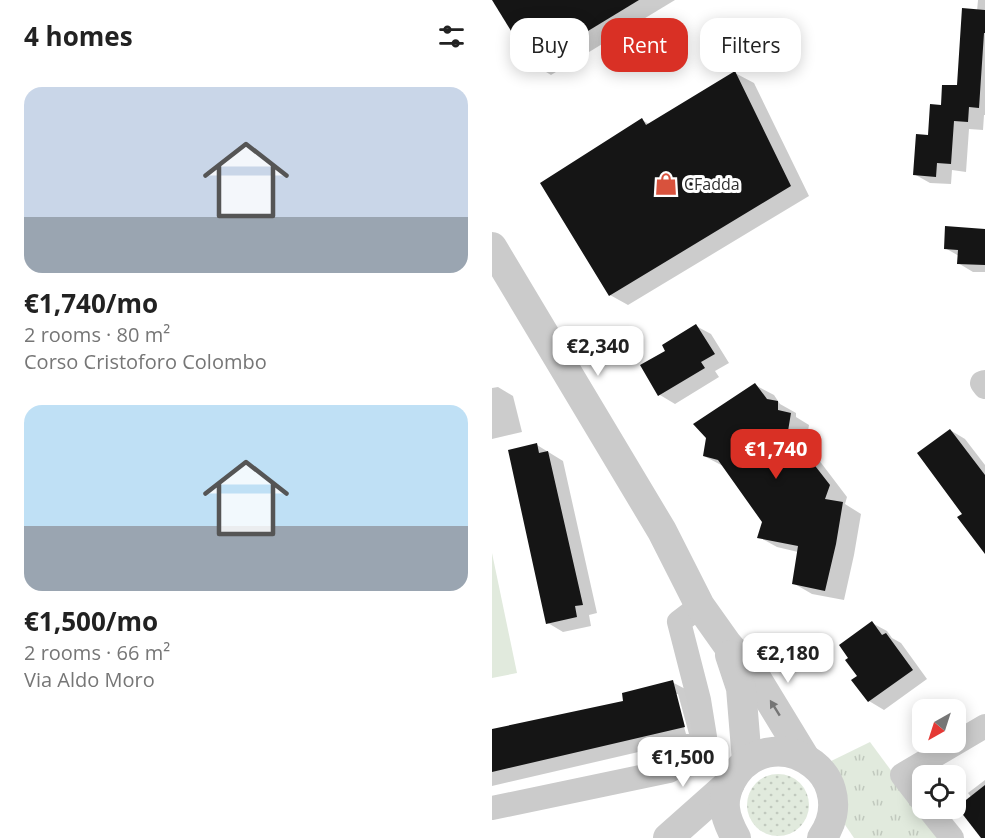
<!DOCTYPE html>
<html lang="en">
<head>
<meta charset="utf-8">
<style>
  body { margin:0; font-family:"Open Sans",sans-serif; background:#f6f6f6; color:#222; height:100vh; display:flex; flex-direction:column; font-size:22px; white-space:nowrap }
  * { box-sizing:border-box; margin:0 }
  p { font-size:20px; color:#767676 }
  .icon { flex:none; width:33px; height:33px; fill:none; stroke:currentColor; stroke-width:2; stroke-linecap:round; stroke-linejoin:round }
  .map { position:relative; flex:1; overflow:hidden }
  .drawer { display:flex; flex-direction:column; background:#fff; width:492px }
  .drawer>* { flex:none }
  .top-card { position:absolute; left:18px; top:18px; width:384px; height:54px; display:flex; gap:12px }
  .needle { width:39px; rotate:219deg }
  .buttons { position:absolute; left:420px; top:699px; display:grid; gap:12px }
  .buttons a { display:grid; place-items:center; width:54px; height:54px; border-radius:12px; background:#fff; box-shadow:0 3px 15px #0003; font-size:30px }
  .price { position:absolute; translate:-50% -51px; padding:0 14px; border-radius:12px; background:#fff; color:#222; font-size:20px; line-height:39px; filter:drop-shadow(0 2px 3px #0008) }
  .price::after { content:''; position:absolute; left:50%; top:36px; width:18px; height:14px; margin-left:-9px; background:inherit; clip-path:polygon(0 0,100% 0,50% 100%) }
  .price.active { background:#d93025; color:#fff }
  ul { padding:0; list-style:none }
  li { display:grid; align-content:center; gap:12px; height:318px; padding:0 24px }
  li span { display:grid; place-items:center; height:186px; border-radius:18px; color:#555 }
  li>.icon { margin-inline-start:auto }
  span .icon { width:108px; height:108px; fill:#fffc; stroke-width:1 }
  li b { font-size:26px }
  h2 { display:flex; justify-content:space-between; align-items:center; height:72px; padding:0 24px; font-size:26px }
  .pill { padding:0 21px; border-radius:18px; background:#fff; box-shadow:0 3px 15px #0003; font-size:21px; line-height:54px }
  .pill.active { background:#d93025; color:#fff }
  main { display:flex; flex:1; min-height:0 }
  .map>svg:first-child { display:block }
  .grass { fill:url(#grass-dots) }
  .park { fill:url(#park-tufts) }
  .garden { fill:#e1eadd }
  .shadow { fill:#0003; fill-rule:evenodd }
  .building { fill:#151515 }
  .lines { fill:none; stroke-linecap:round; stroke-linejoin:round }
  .minor { stroke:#cbcbcb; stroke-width:24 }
  .tertiary { stroke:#cbcbcb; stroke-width:30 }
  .oneway { fill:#757575 }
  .labels { text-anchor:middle; stroke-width:6; stroke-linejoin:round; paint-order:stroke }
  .poi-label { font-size:16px; fill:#2e2e2e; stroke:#fff; text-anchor:start }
</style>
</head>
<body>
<main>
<section class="drawer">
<h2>4 homes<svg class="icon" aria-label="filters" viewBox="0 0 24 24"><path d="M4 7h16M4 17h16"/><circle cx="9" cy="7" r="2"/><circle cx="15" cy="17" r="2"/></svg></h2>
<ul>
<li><span style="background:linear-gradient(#c9d6e8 70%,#9aa5b1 0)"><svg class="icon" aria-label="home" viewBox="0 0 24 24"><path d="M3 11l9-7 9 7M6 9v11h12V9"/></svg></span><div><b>€1,740/mo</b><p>2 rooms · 80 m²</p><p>Corso Cristoforo Colombo</p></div></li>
<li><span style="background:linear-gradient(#bfe0f5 65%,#9aa5b1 0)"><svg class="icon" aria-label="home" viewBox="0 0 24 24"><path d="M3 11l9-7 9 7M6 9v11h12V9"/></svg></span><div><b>€1,500/mo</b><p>2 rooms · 66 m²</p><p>Via Aldo Moro</p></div></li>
</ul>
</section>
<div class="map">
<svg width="493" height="838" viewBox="0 0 493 838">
  <defs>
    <pattern id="grass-dots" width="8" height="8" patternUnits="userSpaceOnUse" patternTransform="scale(1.5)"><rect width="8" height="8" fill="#e1eadd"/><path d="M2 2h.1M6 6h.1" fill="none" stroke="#c1c9be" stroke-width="1.8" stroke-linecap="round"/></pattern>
    <pattern id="park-tufts" width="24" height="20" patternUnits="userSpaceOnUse" patternTransform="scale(1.5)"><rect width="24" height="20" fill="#e1eadd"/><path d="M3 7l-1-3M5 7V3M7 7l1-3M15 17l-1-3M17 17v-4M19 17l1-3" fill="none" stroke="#c1c9be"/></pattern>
  </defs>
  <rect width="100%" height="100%" fill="#fff"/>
  <circle class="grass" cx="286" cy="805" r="31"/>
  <polygon class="park" points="378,742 449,838 362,838 345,813 331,765"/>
  <polygon class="garden" points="0,553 25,673 0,678"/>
  <g class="shadow">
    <polygon points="1,0 183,0 59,75 41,64"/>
    <polygon points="486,0 493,0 493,115 492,115 491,130 477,129 474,172 460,170 459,184 438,183 422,174 451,106 467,87 485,11"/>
    <polygon points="243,73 262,83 317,196 136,305 118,295 150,120 157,124"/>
    <polygon points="493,231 493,272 481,272 466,263 467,256 453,248"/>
    <polygon points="204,326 219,334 237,363 223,371 227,377 183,404 168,395 175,351"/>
    <polygon points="263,385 282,395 288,404 304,413 304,417 317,425 314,443 355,497 353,504 369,514 362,555 352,600 320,594 301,583 306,552 285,547 267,537 271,521 231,466 212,456"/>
    <polygon points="6,387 21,396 30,432 0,439 0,388"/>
    <polygon points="458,430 473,439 493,465 493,552 472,514"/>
    <polygon points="45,445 71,461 105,613 97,615 99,626 71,632 56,623"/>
    <polygon points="380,623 395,631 400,638 409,643 435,679 392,710 377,701 367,676"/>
    <path d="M 180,682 L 199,692 L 211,737 L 0,786 L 0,730 L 133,702 ZM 183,694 L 186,694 L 197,734 L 194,734 Z"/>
    <polygon points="493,780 493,834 479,797 476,793"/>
  </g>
  <g class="building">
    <polygon points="0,0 147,0 40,65"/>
    <polygon points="470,8 493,10 493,33 492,33 487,108 477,107 476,122 462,121 459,164 445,163 444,177 421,175 424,134 436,135 438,104 449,105 450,85 465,85"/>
    <polygon points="243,71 299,186 117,296 48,183 150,118 154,125"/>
    <polygon points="453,226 493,229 493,265 465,264 466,250 452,249"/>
    <polygon points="204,324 223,354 209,362 213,368 166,396 148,365 173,351 170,345"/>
    <polygon points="263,383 275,399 286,401 286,410 299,413 296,431 338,485 333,499 351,502 344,544 333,591 300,584 306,546 265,538 270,522 226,460 211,456 214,438 201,424"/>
    <polygon points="458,429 493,475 493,554 465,517 470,514 425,453"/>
    <polygon points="45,443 47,453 56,451 91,605 83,606 85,617 54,624 16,450"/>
    <polygon points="380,621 390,635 394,633 421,670 376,702 359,680 365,676 353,660 356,658 347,645"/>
    <polygon points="181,680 193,727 0,772 0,729 131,701 130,693"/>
    <polygon points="493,785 493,838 489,838 465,807"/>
  </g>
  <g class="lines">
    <g class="minor">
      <polyline points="493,382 490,383 493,387"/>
      <polyline points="430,801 410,775 493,726"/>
      <polyline points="0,808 177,771 202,757 213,737 207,700 187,622 208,606"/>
      <polyline points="436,808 460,838"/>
    </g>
    <g class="tertiary">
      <polyline points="0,247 170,531 208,606 235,644 263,676 313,758"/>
      <polyline points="238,655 249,688 255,761"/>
      <polyline points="176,838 238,783"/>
      <path d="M 244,838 C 239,829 234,819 233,808 C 232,799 235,789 239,781 C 256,750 292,742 321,764 C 330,771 336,779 339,790 C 344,807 340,824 330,838"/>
    </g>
  </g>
  <defs><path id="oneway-solid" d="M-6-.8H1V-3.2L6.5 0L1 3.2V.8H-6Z" transform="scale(1.5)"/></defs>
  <use class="oneway" href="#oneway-solid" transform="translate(283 708) rotate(-122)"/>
  <defs>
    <g id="shop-bare" transform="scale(1.8)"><path d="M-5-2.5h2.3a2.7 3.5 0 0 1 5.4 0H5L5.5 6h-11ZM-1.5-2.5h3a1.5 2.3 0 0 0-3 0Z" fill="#d8523d" stroke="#fff" stroke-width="2.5" paint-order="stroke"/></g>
  </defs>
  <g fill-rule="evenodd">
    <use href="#shop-bare" x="174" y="184"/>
  </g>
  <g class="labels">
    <g class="poi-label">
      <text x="192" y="190">CFadda</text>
    </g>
  </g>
</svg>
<div class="buttons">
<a><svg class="needle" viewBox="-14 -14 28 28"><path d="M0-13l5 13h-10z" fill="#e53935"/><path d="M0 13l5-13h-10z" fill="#767676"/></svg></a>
<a><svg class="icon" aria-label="locate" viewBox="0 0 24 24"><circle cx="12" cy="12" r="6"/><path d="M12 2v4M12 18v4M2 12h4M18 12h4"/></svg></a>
</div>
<b class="price" style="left:106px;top:377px">€2,340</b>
<b class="price active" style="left:284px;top:480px">€1,740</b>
<b class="price" style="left:296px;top:684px">€2,180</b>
<b class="price" style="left:191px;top:788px">€1,500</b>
<div class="top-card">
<a class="pill">Buy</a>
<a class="pill active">Rent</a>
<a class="pill">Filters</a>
</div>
</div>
</main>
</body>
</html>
